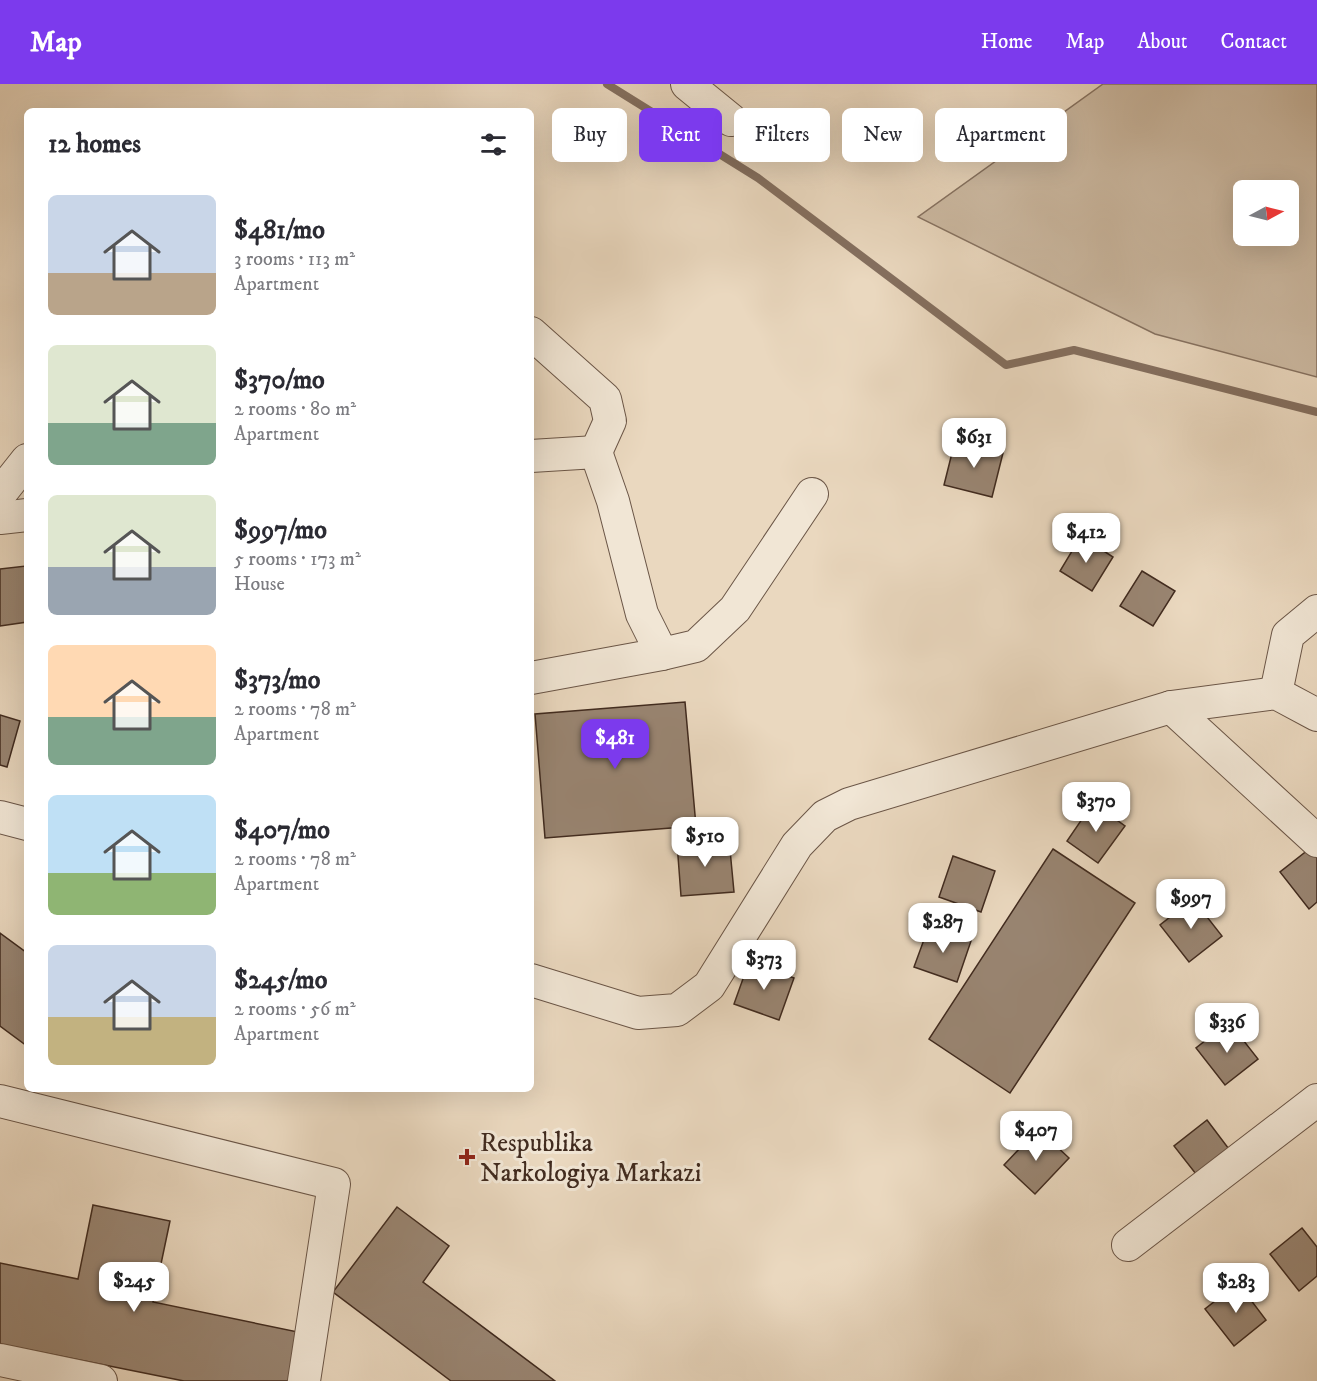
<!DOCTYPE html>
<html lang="en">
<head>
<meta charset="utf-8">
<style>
  body { margin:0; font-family:"IM FELL DW Pica",serif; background:#f7f7f7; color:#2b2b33; height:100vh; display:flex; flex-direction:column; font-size:22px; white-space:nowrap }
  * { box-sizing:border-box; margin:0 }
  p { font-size:20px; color:#7c7c81 }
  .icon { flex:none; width:33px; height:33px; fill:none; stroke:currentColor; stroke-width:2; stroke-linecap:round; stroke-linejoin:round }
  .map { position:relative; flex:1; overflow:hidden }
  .panel { position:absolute; left:24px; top:24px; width:510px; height:984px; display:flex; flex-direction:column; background:#fff; border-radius:9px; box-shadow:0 6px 24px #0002 }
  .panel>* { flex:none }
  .hud { position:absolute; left:552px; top:24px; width:570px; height:54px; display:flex; gap:12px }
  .needle { width:39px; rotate:83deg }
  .fabs { position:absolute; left:1233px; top:96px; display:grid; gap:12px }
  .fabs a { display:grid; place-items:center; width:66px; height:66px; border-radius:9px; background:#fff; box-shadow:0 6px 24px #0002; font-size:30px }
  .price { position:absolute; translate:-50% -51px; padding:0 14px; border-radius:12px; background:#fff; color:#222; font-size:20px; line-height:39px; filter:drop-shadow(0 2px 3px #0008) }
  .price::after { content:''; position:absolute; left:50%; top:36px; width:18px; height:14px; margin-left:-9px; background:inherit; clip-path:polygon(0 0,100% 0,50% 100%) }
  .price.current { background:#7c3aed; color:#fff }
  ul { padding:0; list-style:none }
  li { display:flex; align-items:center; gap:18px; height:150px; padding:0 24px }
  li span { display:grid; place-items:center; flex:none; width:168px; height:120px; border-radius:9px; color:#555 }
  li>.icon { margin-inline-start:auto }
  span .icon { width:72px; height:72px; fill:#fffc; stroke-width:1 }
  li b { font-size:26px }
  h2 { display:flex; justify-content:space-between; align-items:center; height:72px; padding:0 24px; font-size:26px }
  .tag { padding:0 21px; border-radius:9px; background:#fff; box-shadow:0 6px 24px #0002; font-size:21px; line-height:54px }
  .tag.current { background:#7c3aed; color:#fff }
  header { display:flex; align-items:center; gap:36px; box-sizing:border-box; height:84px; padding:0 30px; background:#7c3aed; color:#fff }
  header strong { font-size:28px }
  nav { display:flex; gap:33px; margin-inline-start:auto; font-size:21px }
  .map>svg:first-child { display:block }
  .green { fill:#cdbba4; stroke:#877362; stroke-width:1.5; fill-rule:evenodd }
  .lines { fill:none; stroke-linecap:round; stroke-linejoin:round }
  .stream { stroke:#846f5f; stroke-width:8 }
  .building { fill:#998572; stroke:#412b1f; stroke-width:1.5 }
  .minor-casing { stroke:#6b5647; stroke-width:34 }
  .minor { stroke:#f1e6d5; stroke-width:32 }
  .poi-dot { fill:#8f2418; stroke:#f1e6d5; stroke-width:2 }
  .labels { text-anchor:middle; stroke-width:6; stroke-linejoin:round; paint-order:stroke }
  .poi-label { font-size:26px; fill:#412b1f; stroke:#f1e6d5; text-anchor:start }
</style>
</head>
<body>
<header>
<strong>Map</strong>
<nav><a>Home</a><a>Map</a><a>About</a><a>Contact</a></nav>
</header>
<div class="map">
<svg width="1317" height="1297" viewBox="0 0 1317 1297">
  <rect width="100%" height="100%" fill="#ead8bf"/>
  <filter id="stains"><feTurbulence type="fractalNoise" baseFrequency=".00333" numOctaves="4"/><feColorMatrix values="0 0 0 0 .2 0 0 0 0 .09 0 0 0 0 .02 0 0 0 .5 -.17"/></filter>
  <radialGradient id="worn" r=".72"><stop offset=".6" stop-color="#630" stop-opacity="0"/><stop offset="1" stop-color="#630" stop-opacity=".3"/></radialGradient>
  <path class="green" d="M 1103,0 L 1317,0 L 1317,293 L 1155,250 L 918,133 ZM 1244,106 L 1288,106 L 1288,152 L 1244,152 Z"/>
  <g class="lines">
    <polyline class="stream" points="607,0 758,94 1006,281 1074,266 1317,328"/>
  </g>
  <g class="building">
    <polygon points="955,357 1003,369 992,413 944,401"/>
    <polygon points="1081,452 1113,473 1092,507 1060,487"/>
    <polygon points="26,482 27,538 0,542 0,485"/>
    <polygon points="1142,487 1175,507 1153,542 1120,522"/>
    <polygon points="685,618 696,742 545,754 535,630"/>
    <polygon points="0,631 20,637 7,683 0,681"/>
    <polygon points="1093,719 1125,742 1098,779 1067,757"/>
    <polygon points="729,755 734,808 681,812 677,759"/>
    <polygon points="1313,762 1317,767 1317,818 1309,825 1280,788"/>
    <polygon points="1053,765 1135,819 1010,1009 929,955"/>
    <polygon points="953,772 995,787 981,828 939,813"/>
    <polygon points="1193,815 1222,852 1189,878 1160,841"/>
    <polygon points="929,842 971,857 957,898 914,883"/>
    <polygon points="0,849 27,869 27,962 0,942"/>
    <polygon points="749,878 794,894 779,936 734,920"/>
    <polygon points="1229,938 1258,975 1225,1001 1196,964"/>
    <polygon points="1207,1036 1235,1073 1203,1099 1174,1062"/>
    <polygon points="1038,1045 1069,1074 1035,1110 1004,1081"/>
    <polygon points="93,1121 170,1137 153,1218 298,1248 289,1297 184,1297 0,1260 0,1179 78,1195"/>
    <polygon points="397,1123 449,1162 423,1198 555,1297 451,1297 333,1208"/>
    <polygon points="1302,1144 1317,1163 1317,1192 1299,1207 1270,1170"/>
    <polygon points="1238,1199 1266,1236 1234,1262 1205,1225"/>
  </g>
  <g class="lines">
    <g class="minor-casing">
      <g id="minor">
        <polyline points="687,0 731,36"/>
        <polyline points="531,249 605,315 610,337 596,368"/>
        <polyline points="531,372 596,368 613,417 642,530 662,570 531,594"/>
        <polyline points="0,410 27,376"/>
        <polyline points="0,434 27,431"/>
        <polyline points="662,570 696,562 735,525 812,410"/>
        <polyline points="1276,609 1288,551 1317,527"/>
        <polyline points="1171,623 1317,757"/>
        <polyline points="0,733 27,740"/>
        <polyline points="531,896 638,929 677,926 709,902 797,761 825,732 849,720 1171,623 1276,609 1317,631"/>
        <polyline points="0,1017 334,1100 304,1297"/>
        <polyline points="1128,1161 1317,1016"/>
        <polyline points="0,1276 101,1297"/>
      </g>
    </g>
    <use href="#minor" class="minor"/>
  </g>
  <path class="poi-dot" d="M464 1064h6v6h6v6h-6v6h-6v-6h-6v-6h6z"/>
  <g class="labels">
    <g class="poi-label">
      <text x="480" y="1067">Respublika<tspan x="480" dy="30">Narkologiya Markazi</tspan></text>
    </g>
  </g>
  <rect width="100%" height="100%" filter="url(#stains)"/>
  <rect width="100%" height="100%" fill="url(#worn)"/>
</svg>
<div class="fabs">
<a><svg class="needle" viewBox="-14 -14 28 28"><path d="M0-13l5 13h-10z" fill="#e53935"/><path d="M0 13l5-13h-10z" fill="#7c7c81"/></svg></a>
</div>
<b class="price" style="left:974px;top:385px">$631</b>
<b class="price" style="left:1086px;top:480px">$412</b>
<b class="price current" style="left:615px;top:686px">$481</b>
<b class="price" style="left:1096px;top:749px">$370</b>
<b class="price" style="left:705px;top:784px">$510</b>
<b class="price" style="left:1191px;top:846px">$997</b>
<b class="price" style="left:943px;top:870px">$287</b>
<b class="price" style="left:764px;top:907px">$373</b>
<b class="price" style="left:1227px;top:970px">$336</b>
<b class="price" style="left:1036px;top:1078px">$407</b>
<b class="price" style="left:134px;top:1229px">$245</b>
<b class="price" style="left:1236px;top:1230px">$283</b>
<div class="hud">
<a class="tag">Buy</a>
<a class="tag current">Rent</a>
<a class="tag">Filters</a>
<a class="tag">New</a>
<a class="tag">Apartment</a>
</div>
<section class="panel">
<h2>12 homes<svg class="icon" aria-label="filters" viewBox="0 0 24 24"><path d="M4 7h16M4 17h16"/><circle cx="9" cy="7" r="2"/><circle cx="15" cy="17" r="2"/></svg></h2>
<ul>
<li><span style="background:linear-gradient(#c9d6e8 65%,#b9a48a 0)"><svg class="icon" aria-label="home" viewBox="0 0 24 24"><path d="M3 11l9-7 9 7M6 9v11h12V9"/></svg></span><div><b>$481/mo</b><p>3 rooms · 113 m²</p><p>Apartment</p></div></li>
<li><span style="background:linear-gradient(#dfe7d0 65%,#7fa58c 0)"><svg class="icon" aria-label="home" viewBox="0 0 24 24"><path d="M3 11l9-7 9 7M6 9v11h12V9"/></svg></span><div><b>$370/mo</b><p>2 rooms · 80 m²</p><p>Apartment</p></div></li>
<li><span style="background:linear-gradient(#dfe7d0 60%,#9aa5b1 0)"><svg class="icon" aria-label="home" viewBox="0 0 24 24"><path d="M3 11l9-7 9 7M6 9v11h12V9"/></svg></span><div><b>$997/mo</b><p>5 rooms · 173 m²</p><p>House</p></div></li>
<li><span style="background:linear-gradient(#ffd9b3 60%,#7fa58c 0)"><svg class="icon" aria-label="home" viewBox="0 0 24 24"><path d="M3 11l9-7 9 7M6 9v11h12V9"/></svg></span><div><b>$373/mo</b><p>2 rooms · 78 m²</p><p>Apartment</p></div></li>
<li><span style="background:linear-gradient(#bfe0f5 65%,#8fb573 0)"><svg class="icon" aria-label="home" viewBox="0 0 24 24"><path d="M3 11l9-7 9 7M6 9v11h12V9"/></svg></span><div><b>$407/mo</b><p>2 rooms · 78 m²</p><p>Apartment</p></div></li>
<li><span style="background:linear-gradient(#c9d6e8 60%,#c2b280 0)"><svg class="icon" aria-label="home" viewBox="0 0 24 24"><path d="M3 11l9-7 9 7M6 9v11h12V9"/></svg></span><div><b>$245/mo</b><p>2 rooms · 56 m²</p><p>Apartment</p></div></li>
</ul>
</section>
</div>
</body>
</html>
